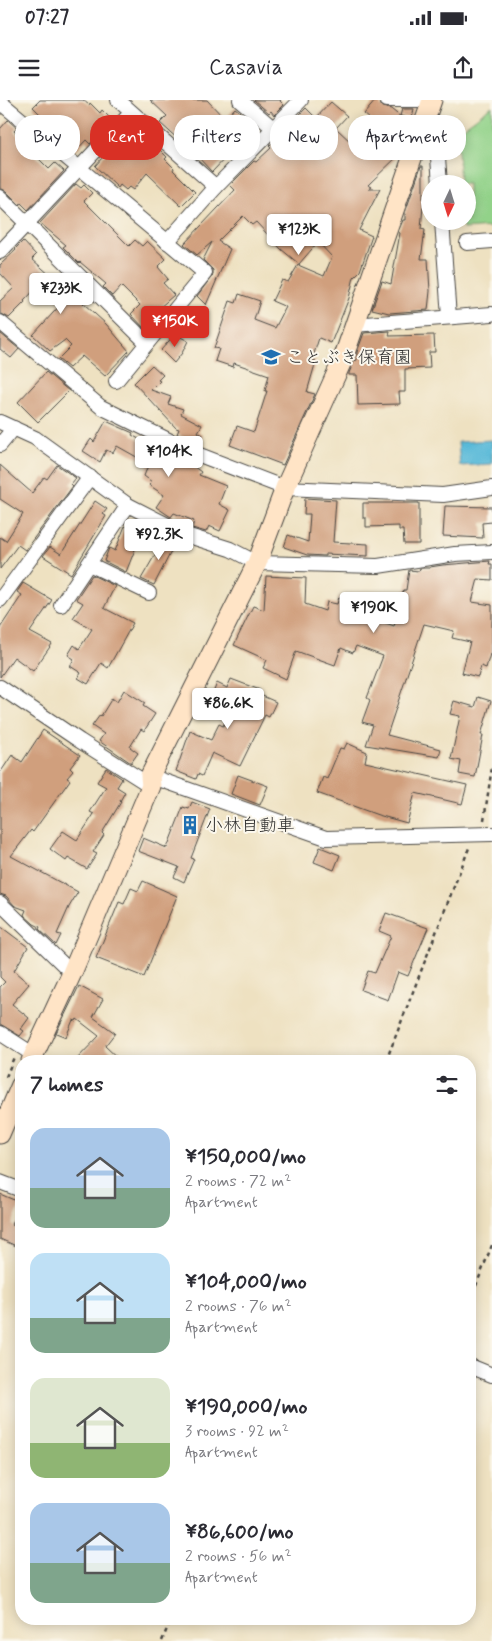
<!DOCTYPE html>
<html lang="en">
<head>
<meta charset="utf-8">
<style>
  body { margin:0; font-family:Mynerve,"Klee One",sans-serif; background:#f2f2f3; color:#2b2b33; height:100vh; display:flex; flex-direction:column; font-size:19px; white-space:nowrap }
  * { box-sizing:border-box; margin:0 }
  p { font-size:16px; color:#7c7c81 }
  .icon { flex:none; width:28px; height:28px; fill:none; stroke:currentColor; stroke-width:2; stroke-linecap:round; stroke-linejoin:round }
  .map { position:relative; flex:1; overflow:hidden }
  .details { position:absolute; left:15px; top:955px; width:461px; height:570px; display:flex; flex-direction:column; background:#fff; border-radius:20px; box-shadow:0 2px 12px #0003 }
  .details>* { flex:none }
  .banner { position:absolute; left:15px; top:15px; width:462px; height:45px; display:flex; gap:10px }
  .needle { width:32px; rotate:184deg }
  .fabs { position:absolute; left:421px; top:75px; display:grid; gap:10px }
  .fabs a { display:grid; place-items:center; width:55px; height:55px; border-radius:50%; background:#fff; box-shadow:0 2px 12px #0003; font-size:25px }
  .price { position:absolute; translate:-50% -42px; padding:0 11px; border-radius:5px; background:#fff; color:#222; font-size:16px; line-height:32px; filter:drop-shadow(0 1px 2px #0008) }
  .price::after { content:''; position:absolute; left:50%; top:30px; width:15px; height:11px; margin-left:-8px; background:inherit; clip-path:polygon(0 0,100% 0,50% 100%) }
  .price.current { background:#d93025; color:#fff }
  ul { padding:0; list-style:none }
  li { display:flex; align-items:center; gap:15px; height:125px; padding:0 15px }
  li span { display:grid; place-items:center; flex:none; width:140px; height:100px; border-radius:15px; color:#555 }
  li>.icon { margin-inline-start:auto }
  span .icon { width:60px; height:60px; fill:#fffc; stroke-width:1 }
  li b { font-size:21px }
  h2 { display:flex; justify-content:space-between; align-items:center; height:60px; padding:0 15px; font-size:21px }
  .chip { padding:0 18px; border-radius:20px; background:#fff; box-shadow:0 2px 12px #0003; font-size:18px; line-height:45px }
  .chip.current { background:#d93025; color:#fff }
  .status { display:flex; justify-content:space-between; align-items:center; height:35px; padding:0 25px; background:#fff; direction:ltr }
  .status svg { height:14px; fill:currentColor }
  header { display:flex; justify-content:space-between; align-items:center; height:65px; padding:0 15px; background:#fff; font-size:22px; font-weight:600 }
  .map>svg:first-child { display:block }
  .green { fill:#92d289; stroke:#5e7e5a }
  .water { fill:#59b9d8; stroke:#427282 }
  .building { fill:#d09f7d }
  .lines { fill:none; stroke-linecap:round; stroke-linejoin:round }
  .street-casing { stroke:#484642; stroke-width:16 }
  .secondary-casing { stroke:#484642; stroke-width:21 }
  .path { stroke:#484642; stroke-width:2.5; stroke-dasharray:4 4; stroke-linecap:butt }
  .street { stroke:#fff; stroke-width:14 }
  .secondary { stroke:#ffe4c6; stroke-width:19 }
  .labels { text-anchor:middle; stroke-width:4; stroke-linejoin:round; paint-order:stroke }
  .poi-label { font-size:18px; fill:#2b2b2b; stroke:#fbf7ec; text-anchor:start }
</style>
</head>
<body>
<div class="status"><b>07:27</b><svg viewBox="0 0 49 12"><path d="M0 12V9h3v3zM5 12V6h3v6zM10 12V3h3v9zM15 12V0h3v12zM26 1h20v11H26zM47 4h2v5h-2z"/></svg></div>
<header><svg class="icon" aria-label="menu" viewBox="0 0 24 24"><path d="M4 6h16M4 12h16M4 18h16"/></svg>Casavia<svg class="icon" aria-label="share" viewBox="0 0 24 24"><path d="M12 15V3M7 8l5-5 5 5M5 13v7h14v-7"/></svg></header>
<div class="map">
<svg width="492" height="1541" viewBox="0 0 492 1541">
  <rect width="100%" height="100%" fill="#fbf7ec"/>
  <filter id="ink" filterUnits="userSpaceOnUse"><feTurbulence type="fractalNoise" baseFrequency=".02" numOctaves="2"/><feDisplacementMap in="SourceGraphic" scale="10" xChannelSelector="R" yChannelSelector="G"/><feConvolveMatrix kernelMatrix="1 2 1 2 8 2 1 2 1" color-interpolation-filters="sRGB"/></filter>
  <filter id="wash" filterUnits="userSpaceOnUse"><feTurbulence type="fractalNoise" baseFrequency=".0096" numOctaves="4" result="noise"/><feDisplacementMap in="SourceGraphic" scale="20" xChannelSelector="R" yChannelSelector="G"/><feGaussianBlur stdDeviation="1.12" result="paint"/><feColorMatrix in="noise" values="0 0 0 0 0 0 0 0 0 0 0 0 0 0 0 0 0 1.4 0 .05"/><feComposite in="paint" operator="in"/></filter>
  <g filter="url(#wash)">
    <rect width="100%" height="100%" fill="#eee1c1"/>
    <polygon class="green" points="492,6 492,127 463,129 462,121 468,121 468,84 460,84 457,32"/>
    <polygon class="water" points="492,340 492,364 460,366 458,342"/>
    <g id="blocks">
      <g class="building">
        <polygon points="40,0 83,0 89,5 90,3 100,13 102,10 112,20 90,44 86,40 74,53 60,40 63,37 33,7"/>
        <polygon points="150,0 207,0 225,19 235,8 244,15 238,21 250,32 212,72 197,56 201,52 184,35 179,40 160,23 167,16"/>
        <polygon points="254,0 281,0 280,1 284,5 274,15 271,11 269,13"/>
        <polygon points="376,0 378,0 382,7 391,9 409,24 404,46 403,51 368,85 372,87 369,89 380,89 359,130 372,136 360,171 354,177 349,198 331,243 319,238 312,260 316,261 307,292 315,294 283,365 230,345 237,326 254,332 267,291 265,291 269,275 234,263 233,267 215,261 219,249 214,248 230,201 236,203 239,194 260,201 254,220 275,228 286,207 272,201 282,180 288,182 298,165 324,176 332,157 318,142 299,164 281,149 256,122 252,125 243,116 218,141 230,149 206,205 197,196 213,175 213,170 203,160 212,142 197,155 184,144 235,90 230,85 254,61 256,62 271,48 269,46 306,8 316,18 331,2 347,16 336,28 353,44 376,24 364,14"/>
        <polygon points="402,9 414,9 412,19 400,16"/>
        <polygon points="8,20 17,28 14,31 22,39 20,40 49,69 55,63 64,71 28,110 21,103 20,105 6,91 0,88 0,29"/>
        <polygon points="125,32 148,53 151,50 154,54 159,49 167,57 165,59 174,68 173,70 195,92 181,106 147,73 133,90 129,87 126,90 120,85 118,88 95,66"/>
        <polygon points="421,66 423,66 423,106 421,129 425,130 421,159 428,159 430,191 428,210 389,213 372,209 382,181 391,184 400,133 398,132 403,120 405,120 405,113"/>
        <polygon points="76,84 81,88 84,85 92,93 84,101 129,146 135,140 142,146 147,141 166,159 158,167 168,179 163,183 174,195 151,215 155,220 145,229 131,214 140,205 121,186 112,196 103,187 106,184 80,162 79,163 63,147 66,145 40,123"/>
        <polygon points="23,141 36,155 32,159 62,186 67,181 87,200 83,203 106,224 129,251 105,276 82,256 69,268 58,259 71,246 65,240 50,251 33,235 63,202 42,182 24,201 25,202 9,218 0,213 0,201 14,188 0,173 0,165 16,150 15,149"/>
        <polygon points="390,231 389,236 434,235 435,252 429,252 430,268 405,269 405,292 399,292 400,304 358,305 357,275 349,275 349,273 354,261 357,260 357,252 364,233"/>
        <polygon points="0,233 19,249 11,258 0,249"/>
        <polygon points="175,234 188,241 182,253 174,263 161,250"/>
        <polygon points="152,265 163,275 158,280 160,281 151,290 171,297 168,304 183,309 181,314 202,325 198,332 203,335 198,345 177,334 179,329 176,328 134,283"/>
        <polygon points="46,272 69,291 38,322 18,302"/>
        <polygon points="106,321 133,333 132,335 154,348 157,344 190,360 189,363 201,372 199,375 226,386 219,404 230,410 220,431 209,426 206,432 192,428 194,421 174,413 171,417 156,407 164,395 149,385 152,382 144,376 151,358 145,355 142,360 117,346 113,353 106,350 100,362 83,351 91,339 94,342"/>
        <polygon points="0,365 32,393 44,377 47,379 57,365 76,378 71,384 73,386 25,450 18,445 0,469 0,437 6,441 23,414 0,399"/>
        <polygon points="305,398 336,400 333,442 368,444 368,456 325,454 325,456 307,455 284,447 288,435 308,442 310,414 304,414"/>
        <polygon points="95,401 107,409 103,414 106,416 71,474 43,456 50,447 61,454"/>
        <polygon points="363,403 419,403 419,444 404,444 403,430 399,430 399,426 366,427 366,418 363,418"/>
        <polygon points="445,406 492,407 492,422 482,423 483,438 443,436"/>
        <polygon points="125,426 142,432 126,472 104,461 109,448 115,451"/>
        <polygon points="166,436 176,442 154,485 141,479"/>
        <polygon points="490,461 489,464 492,464 492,480 478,479 472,502 492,505 492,555 490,554 486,568 481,566 478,577 462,573 470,542 452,538 454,531 424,524 387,635 441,649 439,657 366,645 373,625 362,622 370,600 367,598 383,556 356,546 353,553 341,548 335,565 296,551 286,579 263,568 267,560 234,545 253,506 264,510 266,476 306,478 305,504 325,511 327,502 337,504 339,497 366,503 363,515 394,526 403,501 400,500 404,490 406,490 409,470 419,471 420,468 430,468 430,467 443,465"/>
        <polygon points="92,475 115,486 104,508 133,523 108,568 101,563 88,584 78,578 81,573 70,566 74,559 68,555 74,545 79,549 92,529 73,518 83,503 76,499"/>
        <polygon points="23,483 52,500 30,532 52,544 33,571 14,557 0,577 0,528 22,495 17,492"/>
        <polygon points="231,579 260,590 258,594 276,602 269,617 265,615 240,666 212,653 202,676 198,674 196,679 176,671 190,631 211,640 219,624 223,626 235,603 213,593 217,583 227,588"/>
        <polygon points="124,590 145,603 143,606 155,614 144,631 141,629 130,647 138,653 131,663 99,641 104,634 92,626 100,615 101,616 112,598 117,602"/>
        <polygon points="478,597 491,601 481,635 483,635 475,677 459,674 461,661 451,659 460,616 450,614 454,601 475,607"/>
        <polygon points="43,630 80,655 70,668 73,671 67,678 70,680 33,732 31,730 11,756 78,792 69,807 57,834 61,835 56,845 39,829 40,827 34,824 24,815 26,810 15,806 6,796 0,794 0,673 12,655 22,662"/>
        <polygon points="347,643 367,652 365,662 467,685 462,704 415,693 407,723 378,715 317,693 323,677 327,679 340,648 344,649"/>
        <polygon points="106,668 121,678 122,679 117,687 125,692 120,701 121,702 102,733 104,735 93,752 97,754 87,769 68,758 66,761 50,749 63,731 77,740 94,714 90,712 106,687 97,682"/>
        <polygon points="238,675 268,686 260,705 231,694"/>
        <polygon points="192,702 210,709 191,758 194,759 184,782 174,777 179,767 138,751 143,738 167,748 183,707 189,709"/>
        <polygon points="320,747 340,755 334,770 314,762"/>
        <polygon points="143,781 177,796 144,877 96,858 119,802 124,804 131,788 138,791"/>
        <polygon points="386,813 428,828 408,876 398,872 388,900 361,890 368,871 375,873 391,836 379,831"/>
        <polygon points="0,826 28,847 14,871 29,884 12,904 29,918 21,929 24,931 20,936 0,924 0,887 5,882 0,877"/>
        <polygon points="79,886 103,899 93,917 115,933 105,946 121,961 75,961 99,936 77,919 76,921 73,920 66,937 56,933"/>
        <polygon points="0,1094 21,1103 12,1125 21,1129 21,1148 0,1139"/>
      </g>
    </g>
  </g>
  <g filter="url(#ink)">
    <use href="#blocks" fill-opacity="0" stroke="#484642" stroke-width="1"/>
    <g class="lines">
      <g class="street-casing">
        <g id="street">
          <polyline points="118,0 216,87 301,0"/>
          <polyline points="240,0 273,28"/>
          <polyline points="387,0 429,0"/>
          <polyline points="0,2 205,173 116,281"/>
          <polyline points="424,22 436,31 440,84"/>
          <polyline points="0,97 147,243"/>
          <polyline points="442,121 449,217"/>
          <polyline points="167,142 216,87"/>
          <polyline points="467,143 492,141"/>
          <polyline points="0,152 131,13"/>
          <polyline points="0,222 101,307 197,354 285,388 443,395 492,388"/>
          <polyline points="354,225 492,214"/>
          <polyline points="0,322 35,338 128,405 189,436 230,449 257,463 378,466 455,454 492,452"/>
          <polyline points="0,345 14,328"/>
          <polyline points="89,464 149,493"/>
          <polyline points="0,500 90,377"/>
          <polyline points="61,505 128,405"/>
          <polyline points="0,587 80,641 151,686"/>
          <polyline points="150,676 326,738 492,734"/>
          <polyline points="0,803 72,873"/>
          <polyline points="0,933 34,955"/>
          <polyline points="0,1082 21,1090"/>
          <polyline points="470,1266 492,1275"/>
        </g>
      </g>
      <g class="secondary-casing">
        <g id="secondary">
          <polyline points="31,961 72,873 151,686 150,676 257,463 285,388 343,259 432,0"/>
          <polyline points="0,1034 21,985"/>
        </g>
      </g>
      <g class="path">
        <polyline points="484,720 492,667"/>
        <polyline points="386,961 469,748"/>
        <polyline points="6,977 14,957"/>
        <polyline points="470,1201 492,1145"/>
        <polyline points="162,1541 171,1519"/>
      </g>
      <use href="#street" class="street"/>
      <use href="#secondary" class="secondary"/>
    </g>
  </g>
  <defs>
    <g id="school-bare" transform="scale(1.5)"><path d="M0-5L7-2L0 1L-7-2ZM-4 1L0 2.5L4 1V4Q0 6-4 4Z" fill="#1f6fb2" stroke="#fbf7ec" stroke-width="2.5" paint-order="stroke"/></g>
    <g id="building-bare" transform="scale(1.5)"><path d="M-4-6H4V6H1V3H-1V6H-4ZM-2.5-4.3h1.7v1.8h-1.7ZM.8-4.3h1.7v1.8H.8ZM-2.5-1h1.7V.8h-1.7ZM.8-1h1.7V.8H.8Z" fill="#1f6fb2" stroke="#fbf7ec" stroke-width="2.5" paint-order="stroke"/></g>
  </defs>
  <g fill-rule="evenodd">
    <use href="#school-bare" x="271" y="257"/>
    <use href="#building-bare" x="190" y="725"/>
  </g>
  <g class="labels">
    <g class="poi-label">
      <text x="286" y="263">ことぶき保育園</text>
      <text x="205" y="731">小林自動車</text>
    </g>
  </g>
</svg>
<div class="fabs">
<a><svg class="needle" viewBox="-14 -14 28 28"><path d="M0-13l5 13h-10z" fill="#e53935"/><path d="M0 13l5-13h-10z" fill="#7c7c81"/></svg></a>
</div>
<b class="price" style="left:299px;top:156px">¥123K</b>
<b class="price" style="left:61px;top:215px">¥233K</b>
<b class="price current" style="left:175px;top:248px">¥150K</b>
<b class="price" style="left:169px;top:378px">¥104K</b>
<b class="price" style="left:159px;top:461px">¥92.3K</b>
<b class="price" style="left:374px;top:534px">¥190K</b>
<b class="price" style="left:228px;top:630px">¥86.6K</b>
<div class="banner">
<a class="chip">Buy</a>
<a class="chip current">Rent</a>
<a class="chip">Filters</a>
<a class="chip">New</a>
<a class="chip">Apartment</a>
</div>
<section class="details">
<h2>7 homes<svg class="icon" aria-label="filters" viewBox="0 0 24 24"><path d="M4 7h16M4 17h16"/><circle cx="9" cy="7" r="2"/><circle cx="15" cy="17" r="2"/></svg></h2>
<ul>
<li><span style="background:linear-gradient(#a9c7e8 60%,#7fa58c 0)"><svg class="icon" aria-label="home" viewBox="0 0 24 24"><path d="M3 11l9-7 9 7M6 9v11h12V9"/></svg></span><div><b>¥150,000/mo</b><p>2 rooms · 72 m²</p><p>Apartment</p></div></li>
<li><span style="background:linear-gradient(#bfe0f5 65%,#7fa58c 0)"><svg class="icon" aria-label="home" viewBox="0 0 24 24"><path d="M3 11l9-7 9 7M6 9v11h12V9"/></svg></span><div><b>¥104,000/mo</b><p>2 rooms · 76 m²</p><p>Apartment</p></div></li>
<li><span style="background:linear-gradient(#dfe7d0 65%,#8fb573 0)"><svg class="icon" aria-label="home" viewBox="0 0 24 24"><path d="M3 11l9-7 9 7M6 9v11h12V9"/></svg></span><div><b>¥190,000/mo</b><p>3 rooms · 92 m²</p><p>Apartment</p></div></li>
<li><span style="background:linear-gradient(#a9c7e8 60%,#7fa58c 0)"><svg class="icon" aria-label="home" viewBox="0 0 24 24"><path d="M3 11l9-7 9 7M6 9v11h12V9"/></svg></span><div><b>¥86,600/mo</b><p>2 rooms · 56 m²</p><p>Apartment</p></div></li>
</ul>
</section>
</div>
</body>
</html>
